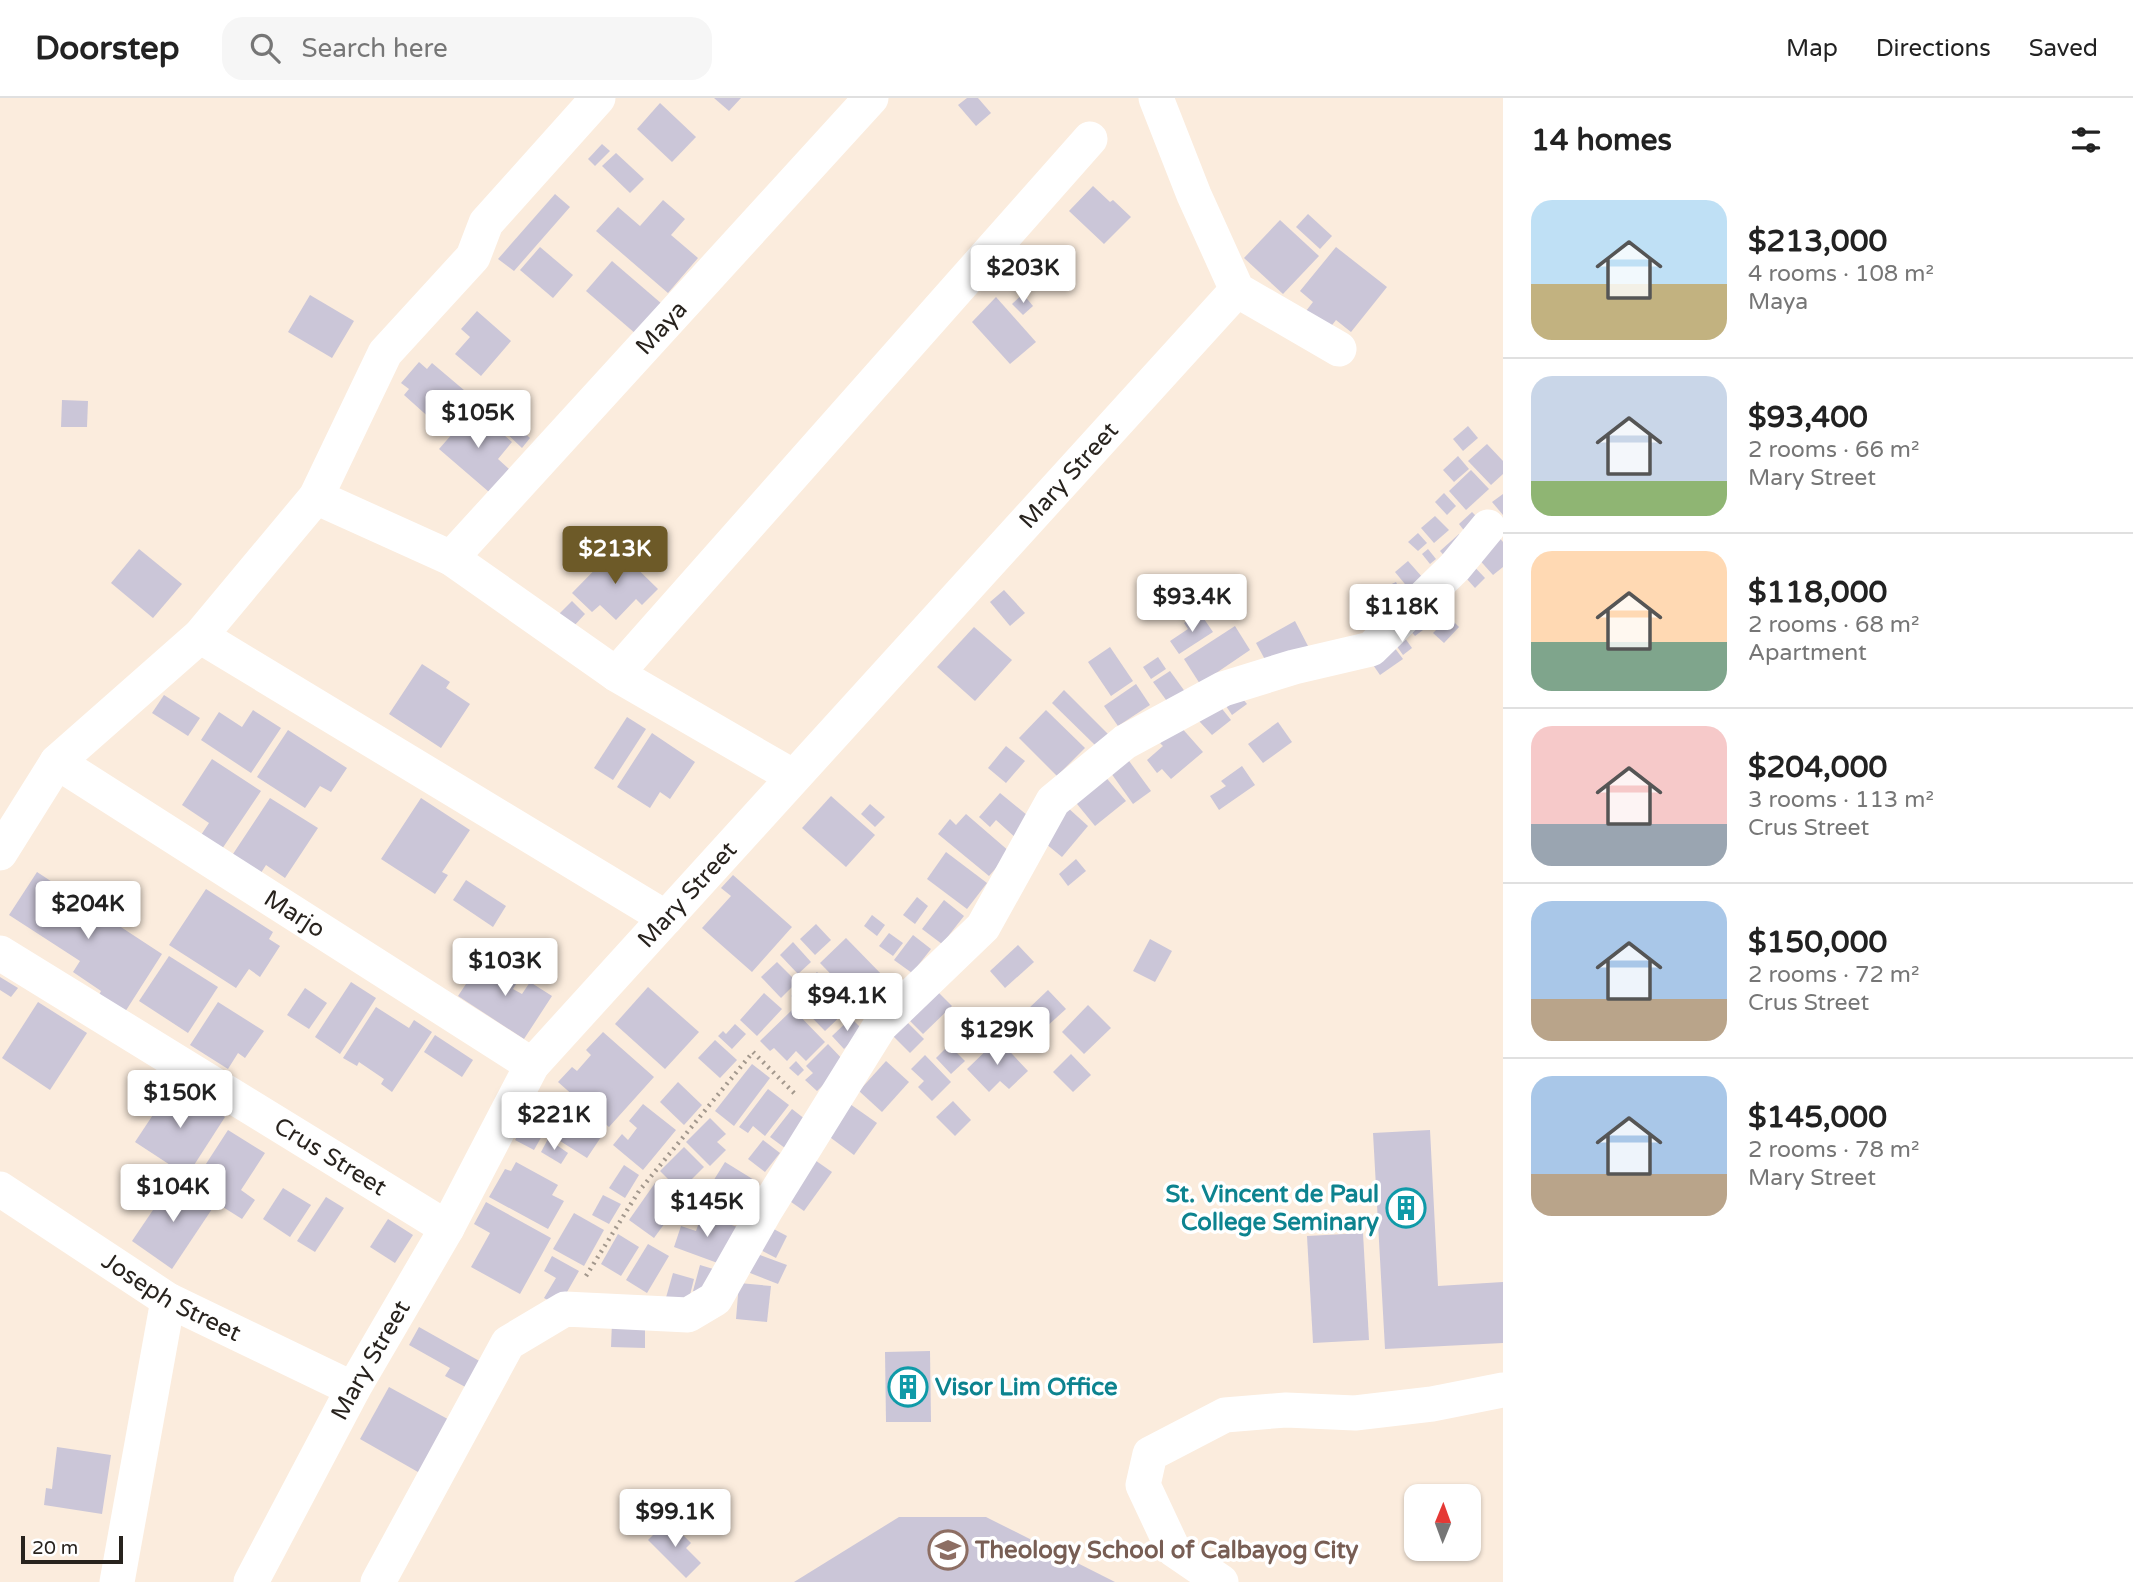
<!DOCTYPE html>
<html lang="en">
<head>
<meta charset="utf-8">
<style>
  body { margin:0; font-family:"Varela Round",sans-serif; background:#f6f6f6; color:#222; height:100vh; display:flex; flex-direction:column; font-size:26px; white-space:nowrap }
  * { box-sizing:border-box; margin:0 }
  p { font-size:23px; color:#767676 }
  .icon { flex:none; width:38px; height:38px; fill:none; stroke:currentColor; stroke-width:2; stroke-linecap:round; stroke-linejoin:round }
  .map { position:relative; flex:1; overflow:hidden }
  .drawer { display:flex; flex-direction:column; background:#fff; width:630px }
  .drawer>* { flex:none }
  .needle { width:46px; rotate:1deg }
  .fabs { position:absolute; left:1404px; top:1386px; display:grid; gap:14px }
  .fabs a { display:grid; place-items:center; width:77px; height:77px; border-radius:14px; background:#fff; box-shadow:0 2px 5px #0004; font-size:35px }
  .scale { position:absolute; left:21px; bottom:18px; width:102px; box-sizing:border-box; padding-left:7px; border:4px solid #28231e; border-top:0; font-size:19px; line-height:24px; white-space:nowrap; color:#28231e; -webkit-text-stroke:5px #fff; paint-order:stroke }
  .price { position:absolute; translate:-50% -60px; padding:0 16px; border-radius:7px; background:#fff; color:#222; font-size:23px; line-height:46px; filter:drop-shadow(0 2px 4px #0008) }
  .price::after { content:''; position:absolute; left:50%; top:42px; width:21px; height:16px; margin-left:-10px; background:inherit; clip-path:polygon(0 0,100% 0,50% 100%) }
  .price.active { background:#6d5a28; color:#fff }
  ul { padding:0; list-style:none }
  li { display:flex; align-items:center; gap:21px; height:175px; padding:0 28px }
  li+li { border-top:2px solid #e0e0e0 }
  li span { display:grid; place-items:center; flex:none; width:196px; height:140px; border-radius:21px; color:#555 }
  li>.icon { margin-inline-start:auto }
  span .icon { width:84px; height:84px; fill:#fffc; stroke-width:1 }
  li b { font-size:30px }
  h2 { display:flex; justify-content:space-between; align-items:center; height:84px; padding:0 28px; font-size:30px }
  header { display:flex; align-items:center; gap:42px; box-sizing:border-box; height:98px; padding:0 35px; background:#fff; border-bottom:2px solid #e0e0e0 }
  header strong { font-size:33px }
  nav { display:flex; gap:38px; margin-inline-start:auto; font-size:24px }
  .search { width:490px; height:63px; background:#f6f6f6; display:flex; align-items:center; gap:18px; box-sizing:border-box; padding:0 24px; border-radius:21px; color:#767676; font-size:26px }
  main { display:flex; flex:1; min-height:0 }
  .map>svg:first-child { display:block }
  .building { fill:#cbc6d8 }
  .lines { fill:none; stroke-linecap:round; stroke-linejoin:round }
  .path { stroke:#a3988d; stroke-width:4.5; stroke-dasharray:2 5; stroke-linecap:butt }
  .minor { stroke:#fff; stroke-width:35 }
  .labels { text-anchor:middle; stroke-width:7; stroke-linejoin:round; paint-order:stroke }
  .street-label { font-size:24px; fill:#28231e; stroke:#fff }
  .culture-label { font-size:24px; font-weight:bold; fill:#0d838f; stroke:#fff; text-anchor:end }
  .education-label { font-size:24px; font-weight:bold; fill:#785e54; stroke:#fff; text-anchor:start }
</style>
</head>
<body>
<header>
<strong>Doorstep</strong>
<div class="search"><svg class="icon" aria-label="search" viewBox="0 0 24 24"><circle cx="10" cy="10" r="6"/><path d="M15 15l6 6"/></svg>Search here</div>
<nav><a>Map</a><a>Directions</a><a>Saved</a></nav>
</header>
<main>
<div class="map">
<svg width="1503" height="1484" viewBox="0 0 1503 1484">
  <rect width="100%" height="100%" fill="#fbecdd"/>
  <g class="building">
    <polygon points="714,0 741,0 729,13"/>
    <polygon points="967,0 978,0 991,15 976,28 958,7"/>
    <polygon points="660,5 696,39 672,64 637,31"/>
    <polygon points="602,46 610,53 595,68 588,61"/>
    <polygon points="616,55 644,81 630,95 602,68"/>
    <polygon points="1093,88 1110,104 1113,102 1131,119 1104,146 1069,113"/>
    <polygon points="555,96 570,109 514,173 498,161"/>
    <polygon points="663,102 685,121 671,137 698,160 668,195 596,133 618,109 640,128"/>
    <polygon points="1308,116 1332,138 1320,151 1296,129"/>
    <polygon points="1280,122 1319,158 1283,196 1244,160"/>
    <polygon points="540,149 573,177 553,200 520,172"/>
    <polygon points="1336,149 1387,189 1351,234 1336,222 1329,231 1306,213 1313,204 1300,193"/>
    <polygon points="612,163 662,206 636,236 586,193"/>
    <polygon points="1023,196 1033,208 1023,217 1012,206"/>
    <polygon points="310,197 354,223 332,260 288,234"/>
    <polygon points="996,199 1036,244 1010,266 972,224"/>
    <polygon points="477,213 511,243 481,278 455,256 470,239 461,231"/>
    <polygon points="419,264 427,271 432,265 471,298 442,331 404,297 409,291 401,285"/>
    <polygon points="62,302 88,303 87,329 61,329"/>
    <polygon points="474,311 512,344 498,361 509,371 489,394 439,351"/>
    <polygon points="512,324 530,340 522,350 504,333"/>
    <polygon points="1468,328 1478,340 1463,353 1453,341"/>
    <polygon points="1487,346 1503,363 1503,376 1491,387 1468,363"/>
    <polygon points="1458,358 1469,371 1454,384 1443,372"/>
    <polygon points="1471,372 1489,391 1466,412 1449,393"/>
    <polygon points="1444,395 1456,408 1447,417 1435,404"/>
    <polygon points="1503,396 1503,417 1492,404"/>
    <polygon points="1472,414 1480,422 1466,435 1459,426"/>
    <polygon points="1435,418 1449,432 1434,445 1421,430"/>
    <polygon points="1418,435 1427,445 1418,453 1408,444"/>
    <polygon points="1459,436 1468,445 1449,463 1440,453"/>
    <polygon points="1498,438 1503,444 1503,469 1493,477 1476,458"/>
    <polygon points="616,450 658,491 642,507 636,501 616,522 600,507 592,514 572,495"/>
    <polygon points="139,451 182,486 153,520 111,485"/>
    <polygon points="1428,451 1436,461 1430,466 1422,456"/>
    <polygon points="1468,462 1485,480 1475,490 1466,480"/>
    <polygon points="1408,463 1423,480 1409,491 1395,474"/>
    <polygon points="1396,484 1408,508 1369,526 1357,502"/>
    <polygon points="1004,492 1025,515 1010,528 990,504"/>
    <polygon points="572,503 585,516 573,529 559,516"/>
    <polygon points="1200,515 1213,534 1179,556 1170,543 1188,531 1184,525"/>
    <polygon points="1419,518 1427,529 1415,538 1406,527"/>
    <polygon points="1449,519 1459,529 1444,545 1433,535"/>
    <polygon points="1295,523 1308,548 1269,569 1256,545"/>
    <polygon points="1235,528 1250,552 1200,586 1184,561"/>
    <polygon points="974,529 1012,562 975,603 937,569"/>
    <polygon points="1402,536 1412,550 1403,557 1393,543"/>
    <polygon points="1391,545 1403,561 1380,577 1369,561"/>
    <polygon points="1110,549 1133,583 1111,598 1088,564"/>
    <polygon points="1158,559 1166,571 1151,581 1143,569"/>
    <polygon points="422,566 450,584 446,590 470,606 441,650 389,616"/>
    <polygon points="1170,573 1186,595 1169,606 1153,584"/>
    <polygon points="1136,586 1150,607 1118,628 1104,608"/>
    <polygon points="1064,592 1109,637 1097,649 1052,605"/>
    <polygon points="1238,595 1247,606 1232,617 1224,605"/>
    <polygon points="164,597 200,620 188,638 152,615"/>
    <polygon points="1219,607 1231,622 1212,637 1199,623"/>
    <polygon points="253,612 281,630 251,675 201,642 219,614 242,629"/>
    <polygon points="1046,612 1085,650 1057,678 1019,640"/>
    <polygon points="627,619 646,631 613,682 594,670"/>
    <polygon points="1278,624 1292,644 1263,665 1248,646"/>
    <polygon points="1180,628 1203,654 1171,681 1162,671 1157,675 1147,662 1163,648 1160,645"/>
    <polygon points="288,632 347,670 331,694 320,688 305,710 257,679"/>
    <polygon points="652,635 695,664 670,701 660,694 650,710 617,689"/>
    <polygon points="1006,648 1025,663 1006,685 988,670"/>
    <polygon points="1124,656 1151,693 1133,706 1106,668"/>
    <polygon points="212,661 261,693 222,751 201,737 209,725 182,707"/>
    <polygon points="1242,668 1255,687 1219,712 1210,698 1226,688 1221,683"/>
    <polygon points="1103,676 1126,703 1095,728 1073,701"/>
    <polygon points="1000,695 1033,722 1017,741 996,722 990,729 979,719"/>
    <polygon points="831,698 875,737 846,769 802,730"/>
    <polygon points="270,700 318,730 285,780 266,767 259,778 231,759"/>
    <polygon points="421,700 470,732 442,774 448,777 435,796 381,761"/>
    <polygon points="870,706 885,719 875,729 861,716"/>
    <polygon points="1067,709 1088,728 1062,759 1040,741"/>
    <polygon points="966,716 1010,754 989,778 938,736 950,721 956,727"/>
    <polygon points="946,754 987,785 967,811 927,781"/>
    <polygon points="1076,761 1086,773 1068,788 1059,776"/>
    <polygon points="37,774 162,856 125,914 99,897 101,893 73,874 80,863 9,817"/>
    <polygon points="733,777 792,829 752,874 702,830 731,798 721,790"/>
    <polygon points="466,782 506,808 493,829 453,802"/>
    <polygon points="206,791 273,834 269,841 280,848 260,879 249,871 236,890 169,847"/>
    <polygon points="917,799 928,808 915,826 903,817"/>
    <polygon points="944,802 964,818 942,846 922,831"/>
    <polygon points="872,817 885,827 877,838 864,828"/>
    <polygon points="816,826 831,842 815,857 800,841"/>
    <polygon points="889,835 903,845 893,858 879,848"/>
    <polygon points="913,837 931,851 912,875 894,862"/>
    <polygon points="846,840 886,881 860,906 820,865"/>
    <polygon points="1150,841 1172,853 1155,884 1133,873"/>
    <polygon points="793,844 811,864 798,876 780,857"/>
    <polygon points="1018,847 1034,864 1005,890 990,873"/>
    <polygon points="169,858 218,889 188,935 139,903"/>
    <polygon points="498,863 521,878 513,891 522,896 530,884 552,898 524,941 458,898 478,868 489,875"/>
    <polygon points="777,864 797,884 781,900 761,879"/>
    <polygon points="817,874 850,909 825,933 791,898"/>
    <polygon points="0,879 18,890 11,899 0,892"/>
    <polygon points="351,884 376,900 340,956 315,939"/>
    <polygon points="648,889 699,934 665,971 615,926"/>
    <polygon points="305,890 327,905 309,931 287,917"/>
    <polygon points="936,892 952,908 923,936 907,920"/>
    <polygon points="1048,892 1066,911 1045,930 1027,912"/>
    <polygon points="764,895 782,911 757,938 740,922"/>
    <polygon points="38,904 87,935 50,992 2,960"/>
    <polygon points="218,904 264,933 245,960 238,955 228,971 190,947"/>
    <polygon points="1088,907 1111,930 1084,956 1062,934"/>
    <polygon points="376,909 409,930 414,922 432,934 392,994 381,986 384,981 359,964 357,968 343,960"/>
    <polygon points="793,911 825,944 806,963 796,953 787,963 774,950 770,953 760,943"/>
    <polygon points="902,919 924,941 910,955 888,933"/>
    <polygon points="851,920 863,932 844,951 832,938"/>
    <polygon points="735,926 746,936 732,951 718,938 723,933 726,936"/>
    <polygon points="603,934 654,979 609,1029 558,984 572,969 577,973 591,957 586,952"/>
    <polygon points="435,937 473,962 462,979 424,954"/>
    <polygon points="998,941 1028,973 1009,991 1000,983 989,994 967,971"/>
    <polygon points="715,942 737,962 720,980 698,960"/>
    <polygon points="828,946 846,965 817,993 805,982 813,975 806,968"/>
    <polygon points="949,947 965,963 951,976 936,960"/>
    <polygon points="1071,956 1091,977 1073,994 1053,974"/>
    <polygon points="925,957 951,984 932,1003 918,989 924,983 911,971"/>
    <polygon points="796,963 804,972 798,978 789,970"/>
    <polygon points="886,963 909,984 882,1014 859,993"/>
    <polygon points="752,966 770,980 734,1028 715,1013"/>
    <polygon points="678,984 702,1007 684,1027 660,1004"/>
    <polygon points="174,985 225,1019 187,1078 135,1044"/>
    <polygon points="768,991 789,1007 765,1038 753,1028 748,1035 739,1029"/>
    <polygon points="953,1003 971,1022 955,1038 936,1019"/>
    <polygon points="643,1006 676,1032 643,1072 613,1047 622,1036 628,1042 637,1030 629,1023"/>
    <polygon points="850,1006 877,1025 854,1057 827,1037"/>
    <polygon points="550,1007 601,1039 587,1060 549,1036 554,1027 542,1019"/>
    <polygon points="792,1011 810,1025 789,1053 770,1039"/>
    <polygon points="710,1020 726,1036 717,1044 726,1052 710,1068 686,1044"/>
    <polygon points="538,1021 548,1027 534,1052 515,1042 526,1023 534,1027"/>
    <polygon points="228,1032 265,1055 241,1092 255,1102 242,1121 191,1089"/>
    <polygon points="1430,1032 1438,1188 1503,1184 1503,1245 1385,1251 1373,1035"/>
    <polygon points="548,1041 568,1055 561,1066 541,1054"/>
    <polygon points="763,1042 780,1055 765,1074 748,1061"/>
    <polygon points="684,1049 704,1069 680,1093 660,1073"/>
    <polygon points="812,1060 832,1074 804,1113 784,1099"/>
    <polygon points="516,1064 558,1087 552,1097 564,1103 548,1131 489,1099 505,1071 511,1073"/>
    <polygon points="725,1064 759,1085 740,1114 707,1093"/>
    <polygon points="624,1067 639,1077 625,1100 609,1090"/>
    <polygon points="174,1081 214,1108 172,1171 132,1143"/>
    <polygon points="655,1085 681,1103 654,1140 629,1122"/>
    <polygon points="283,1090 311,1107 290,1139 263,1121"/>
    <polygon points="603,1097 621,1106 609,1126 592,1117"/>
    <polygon points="326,1099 344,1110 315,1154 297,1143"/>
    <polygon points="486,1104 551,1140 520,1196 471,1169 490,1135 474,1126"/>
    <polygon points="574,1115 604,1132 584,1168 553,1151"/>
    <polygon points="702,1116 737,1129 723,1167 674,1149 681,1128 696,1133"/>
    <polygon points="388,1121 413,1137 395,1165 370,1149"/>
    <polygon points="768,1128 787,1138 776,1160 757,1150"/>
    <polygon points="1363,1135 1369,1242 1313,1245 1307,1138"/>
    <polygon points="618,1136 639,1149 621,1178 601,1166"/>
    <polygon points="648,1146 669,1158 647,1195 626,1182"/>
    <polygon points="752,1154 787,1167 778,1186 745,1173"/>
    <polygon points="552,1158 579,1173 559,1208 544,1200 556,1180 544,1173"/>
    <polygon points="700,1167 720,1173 713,1199 693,1193"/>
    <polygon points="673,1175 694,1181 687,1209 665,1203"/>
    <polygon points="739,1185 771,1188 767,1224 736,1221"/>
    <polygon points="612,1224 645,1224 645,1250 611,1249"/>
    <polygon points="419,1229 483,1265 469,1291 445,1278 450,1270 409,1247"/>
    <polygon points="930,1253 931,1324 886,1324 885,1254"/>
    <polygon points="389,1289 455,1325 425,1378 360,1341"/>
    <polygon points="57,1349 111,1357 102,1416 44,1407 46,1390 52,1391"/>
    <polygon points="689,1396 700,1407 689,1418 678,1408"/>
    <polygon points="899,1419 986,1419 1115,1484 794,1484"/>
    <polygon points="668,1422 691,1445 686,1450 701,1465 686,1480 648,1442"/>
  </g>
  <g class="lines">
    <polyline class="path" points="586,1178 639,1093 753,954 796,997"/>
    <g class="minor">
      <polyline points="1156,0 1194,97 1237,192 1339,251"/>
      <polyline points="316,399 451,460 616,576 792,678"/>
      <path id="s1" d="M 451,460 L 871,0"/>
      <polyline points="200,538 666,820"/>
      <polyline points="616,576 1090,41"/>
      <path id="s2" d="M 57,664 L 532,967"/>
      <polyline points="0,755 57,664 200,538 316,399 385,255 473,159 486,125 598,0"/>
      <path id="s3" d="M 0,855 L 447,1130"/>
      <path id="s4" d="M 0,1091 L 168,1202 L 353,1291"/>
      <polyline points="117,1484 168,1202"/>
      <path id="s5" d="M 251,1484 L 353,1291 L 447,1130 L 532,967 L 1237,192"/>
      <polyline points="378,1484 508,1245 565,1211 688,1217 715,1201 765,1113 880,928 983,829 1053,703 1125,644 1223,591 1294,569 1371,551 1455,469 1488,429"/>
      <polyline points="1221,1484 1173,1451 1143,1387 1150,1356 1225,1317 1286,1312 1355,1315 1432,1306 1503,1292"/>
    </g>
  </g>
  <defs>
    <g id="building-ring" transform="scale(2.0125)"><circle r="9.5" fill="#fff" stroke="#0f9aa8" stroke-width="1.5"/><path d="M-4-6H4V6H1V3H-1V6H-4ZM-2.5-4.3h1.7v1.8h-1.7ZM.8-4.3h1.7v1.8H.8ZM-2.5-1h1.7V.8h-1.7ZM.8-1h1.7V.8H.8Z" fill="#0f9aa8"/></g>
    <g id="university-ring" transform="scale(2.0125)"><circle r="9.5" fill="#fff" stroke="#8d6e63" stroke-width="1.5"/><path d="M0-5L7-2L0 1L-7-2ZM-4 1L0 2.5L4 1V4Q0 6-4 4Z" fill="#8d6e63"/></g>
  </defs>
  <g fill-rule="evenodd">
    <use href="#building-ring" x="1406" y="1110"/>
    <use href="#building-ring" x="908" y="1289"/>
    <use href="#university-ring" x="948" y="1452"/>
  </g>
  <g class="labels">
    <g class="street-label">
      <text dy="8" stroke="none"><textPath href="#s1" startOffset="312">Maya</textPath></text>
      <text dy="8" stroke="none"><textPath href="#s5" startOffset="1386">Mary Street</textPath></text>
      <text dy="8" stroke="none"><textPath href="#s5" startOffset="819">Mary Street</textPath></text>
      <text dy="8" stroke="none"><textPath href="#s2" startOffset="282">Marjo</textPath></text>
      <text dy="8" stroke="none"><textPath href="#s3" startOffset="388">Crus Street</textPath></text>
      <text dy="8" stroke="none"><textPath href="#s4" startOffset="203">Joseph Street</textPath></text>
      <text dy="8" stroke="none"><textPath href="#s5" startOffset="252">Mary Street</textPath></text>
    </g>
    <g class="culture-label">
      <text x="1379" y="1104">St. Vincent de Paul<tspan x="1379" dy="28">College Seminary</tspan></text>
      <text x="935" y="1297" text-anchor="start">Visor Lim Office</text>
    </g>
    <g class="education-label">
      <text x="975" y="1460">Theology School of Calbayog City</text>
    </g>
  </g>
</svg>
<div class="fabs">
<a><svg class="needle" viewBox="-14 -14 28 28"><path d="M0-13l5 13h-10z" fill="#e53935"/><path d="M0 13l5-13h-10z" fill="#767676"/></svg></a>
</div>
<div class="scale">20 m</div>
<b class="price" style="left:1023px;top:207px">$203K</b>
<b class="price" style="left:478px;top:352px">$105K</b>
<b class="price active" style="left:615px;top:488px">$213K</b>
<b class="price" style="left:1192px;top:536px">$93.4K</b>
<b class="price" style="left:1402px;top:546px">$118K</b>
<b class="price" style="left:88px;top:843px">$204K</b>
<b class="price" style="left:505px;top:900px">$103K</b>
<b class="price" style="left:847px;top:935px">$94.1K</b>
<b class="price" style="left:997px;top:969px">$129K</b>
<b class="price" style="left:180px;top:1032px">$150K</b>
<b class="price" style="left:554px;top:1054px">$221K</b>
<b class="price" style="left:173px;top:1126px">$104K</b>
<b class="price" style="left:707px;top:1141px">$145K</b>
<b class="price" style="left:675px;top:1451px">$99.1K</b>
</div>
<section class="drawer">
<h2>14 homes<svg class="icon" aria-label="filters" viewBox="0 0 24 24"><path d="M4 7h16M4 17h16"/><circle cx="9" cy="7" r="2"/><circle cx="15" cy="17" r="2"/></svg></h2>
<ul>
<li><span style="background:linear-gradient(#bfe0f5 60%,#c2b280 0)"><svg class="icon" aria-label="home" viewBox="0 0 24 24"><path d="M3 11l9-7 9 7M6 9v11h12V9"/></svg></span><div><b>$213,000</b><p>4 rooms · 108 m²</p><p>Maya</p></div></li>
<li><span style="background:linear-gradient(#c9d6e8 75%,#8fb573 0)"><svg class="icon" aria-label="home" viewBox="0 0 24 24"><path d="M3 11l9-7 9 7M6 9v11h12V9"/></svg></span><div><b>$93,400</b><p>2 rooms · 66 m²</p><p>Mary Street</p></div></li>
<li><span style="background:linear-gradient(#ffd9b3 65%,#7fa58c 0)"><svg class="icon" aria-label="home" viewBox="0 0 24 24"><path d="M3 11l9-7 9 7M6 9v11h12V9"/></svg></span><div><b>$118,000</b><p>2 rooms · 68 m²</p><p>Apartment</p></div></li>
<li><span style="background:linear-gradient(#f6c9c9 70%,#9aa5b1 0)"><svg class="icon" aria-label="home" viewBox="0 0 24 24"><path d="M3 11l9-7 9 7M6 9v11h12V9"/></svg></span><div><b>$204,000</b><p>3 rooms · 113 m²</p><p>Crus Street</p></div></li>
<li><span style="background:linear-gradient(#a9c7e8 70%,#b9a48a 0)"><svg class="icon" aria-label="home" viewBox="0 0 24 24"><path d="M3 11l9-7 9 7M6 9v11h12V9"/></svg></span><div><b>$150,000</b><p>2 rooms · 72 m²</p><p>Crus Street</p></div></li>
<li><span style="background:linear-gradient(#a9c7e8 70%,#b9a48a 0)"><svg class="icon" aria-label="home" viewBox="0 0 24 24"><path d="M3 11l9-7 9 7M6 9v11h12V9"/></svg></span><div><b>$145,000</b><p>2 rooms · 78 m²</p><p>Mary Street</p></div></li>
</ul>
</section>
</main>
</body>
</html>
